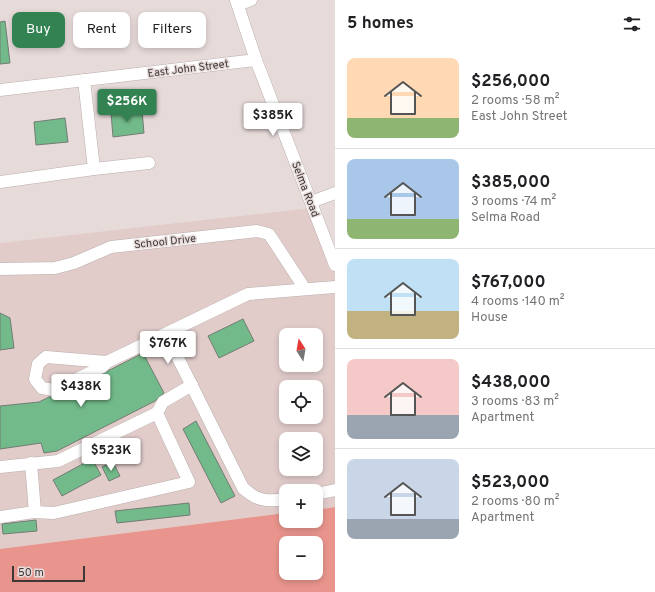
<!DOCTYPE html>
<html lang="en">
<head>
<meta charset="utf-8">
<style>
  body { margin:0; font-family:Overpass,sans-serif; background:#f6f6f6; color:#202124; height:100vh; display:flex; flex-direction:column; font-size:15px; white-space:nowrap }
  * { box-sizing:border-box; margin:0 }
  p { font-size:13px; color:#757577 }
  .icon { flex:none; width:22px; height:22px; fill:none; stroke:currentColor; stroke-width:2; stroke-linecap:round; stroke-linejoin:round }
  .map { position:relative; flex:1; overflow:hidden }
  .drawer { display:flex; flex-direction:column; background:#fff; width:320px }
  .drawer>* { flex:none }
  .guide { position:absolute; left:12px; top:12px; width:263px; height:36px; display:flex; gap:8px }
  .needle { width:26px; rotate:349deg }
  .fabs { position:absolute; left:279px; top:328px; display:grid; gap:8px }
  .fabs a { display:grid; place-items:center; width:44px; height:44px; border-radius:8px; background:#fff; box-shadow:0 2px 6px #0003; font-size:20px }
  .scale { position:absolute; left:12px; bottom:10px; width:73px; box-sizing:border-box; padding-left:4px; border:2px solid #3e3938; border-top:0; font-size:11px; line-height:14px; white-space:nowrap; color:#3e3938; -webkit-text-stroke:3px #e7dbda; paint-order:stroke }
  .price { position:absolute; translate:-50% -34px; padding:0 9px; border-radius:4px; background:#fff; color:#222; font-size:13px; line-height:26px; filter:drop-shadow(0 1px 2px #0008) }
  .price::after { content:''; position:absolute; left:50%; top:24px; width:12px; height:9px; margin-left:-6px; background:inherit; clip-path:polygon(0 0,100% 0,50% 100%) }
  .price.active { background:#338251; color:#fff }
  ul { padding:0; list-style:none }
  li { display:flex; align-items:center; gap:12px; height:100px; padding:0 12px }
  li+li { border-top:1px solid #e0e0e0 }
  li span { display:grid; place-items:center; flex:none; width:112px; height:80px; border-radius:8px; color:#555 }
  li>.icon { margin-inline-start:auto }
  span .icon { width:48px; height:48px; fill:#fffc; stroke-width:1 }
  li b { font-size:17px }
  h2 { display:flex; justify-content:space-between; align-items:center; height:48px; padding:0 12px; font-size:17px }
  .tag { padding:0 14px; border-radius:8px; background:#fff; box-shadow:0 2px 6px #0003; font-size:14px; line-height:36px }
  .tag.active { background:#338251; color:#fff }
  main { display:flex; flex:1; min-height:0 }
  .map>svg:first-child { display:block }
  .built { fill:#e1ccca; fill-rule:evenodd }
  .forest { fill:#e9958d; fill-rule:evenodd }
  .building { fill:#72ba89; stroke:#737b75 }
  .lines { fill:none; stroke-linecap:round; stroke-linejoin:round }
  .minor-casing { stroke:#baaead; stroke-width:13 }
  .minor { stroke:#fff; stroke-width:12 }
  .labels { text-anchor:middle; stroke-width:3; stroke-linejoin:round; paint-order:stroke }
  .street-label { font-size:11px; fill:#3e3938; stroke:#e7dbda }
</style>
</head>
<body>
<main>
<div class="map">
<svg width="335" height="592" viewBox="0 0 335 592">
  <rect width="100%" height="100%" fill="#e7dbda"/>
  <path class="built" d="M 313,208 L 335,265 L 335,507 L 316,510 L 316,491 L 286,491 L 286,514 L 0,550 L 0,243 ZM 286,335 L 316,335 L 316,365 L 286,365 ZM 286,387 L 316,387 L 316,417 L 286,417 ZM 286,439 L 316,439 L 316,469 L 286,469 Z"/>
  <path class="forest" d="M 335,507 L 335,592 L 0,592 L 0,549 L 286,513 L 286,521 L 316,521 L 316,510 ZM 286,543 L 316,543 L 316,573 L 286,573 Z"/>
  <g class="building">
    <polygon points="5,21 10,63 0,64 0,22"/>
    <polygon points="142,110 144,133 113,137 111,113"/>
    <polygon points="65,118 68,142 36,145 34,122"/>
    <polygon points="0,313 10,318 14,348 0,350"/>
    <polygon points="243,319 254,341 219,358 208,336"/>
    <polygon points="143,353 164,393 155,401 57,451 44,453 41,443 0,449 0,406 39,402 49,397 57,397"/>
    <polygon points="196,421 235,496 221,503 183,429"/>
    <polygon points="92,459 101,475 62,496 53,480"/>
    <polygon points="113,462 120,476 109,481 102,467"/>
    <polygon points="189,503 190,515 117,523 115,511"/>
    <polygon points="36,520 37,531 3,534 2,524"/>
  </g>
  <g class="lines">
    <g class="minor-casing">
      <g id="minor">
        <polyline points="236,0 256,60 335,265"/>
        <polyline points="238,5 251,0"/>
        <polyline points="0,90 256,60"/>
        <polyline points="94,169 149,163"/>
        <polyline points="0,182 94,169 84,80"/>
        <polyline points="311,202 335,193"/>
        <polyline points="0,269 55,268 74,263 111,247 257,231 269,234 305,289"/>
        <path d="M 166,334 L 243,488 C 257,501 267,502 286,499"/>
        <polyline points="107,362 102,367 54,390 42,388 35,379 38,364 46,357 107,362 248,294 335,287"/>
        <polyline points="31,463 35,512"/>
        <polyline points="0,467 58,461 157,413"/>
        <polyline points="316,494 335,490"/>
        <polyline points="0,517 34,512 54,513 189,482 157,413 163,402 192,385"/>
      </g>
    </g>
    <use href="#minor" class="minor"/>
  </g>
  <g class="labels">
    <g class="street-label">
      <text transform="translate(188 68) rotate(-7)" y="4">East John Street</text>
      <text transform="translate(306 189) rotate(69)" y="4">Selma Road</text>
      <text transform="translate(165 241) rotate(-6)" y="4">School Drive</text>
    </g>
  </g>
</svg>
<div class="fabs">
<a><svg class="needle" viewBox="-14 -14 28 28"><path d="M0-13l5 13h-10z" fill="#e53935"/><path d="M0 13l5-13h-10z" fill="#757577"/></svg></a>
<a><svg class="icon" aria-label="locate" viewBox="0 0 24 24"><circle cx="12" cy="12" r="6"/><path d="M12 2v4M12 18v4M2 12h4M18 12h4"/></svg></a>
<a><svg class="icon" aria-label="layers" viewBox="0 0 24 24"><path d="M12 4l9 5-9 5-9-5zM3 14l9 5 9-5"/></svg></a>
<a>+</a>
<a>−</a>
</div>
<div class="scale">50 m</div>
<b class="price active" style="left:127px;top:123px">$256K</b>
<b class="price" style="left:273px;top:137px">$385K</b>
<b class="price" style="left:168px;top:365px">$767K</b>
<b class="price" style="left:81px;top:408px">$438K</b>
<b class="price" style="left:111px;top:472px">$523K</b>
<div class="guide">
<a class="tag active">Buy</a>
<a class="tag">Rent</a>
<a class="tag">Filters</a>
</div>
</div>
<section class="drawer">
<h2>5 homes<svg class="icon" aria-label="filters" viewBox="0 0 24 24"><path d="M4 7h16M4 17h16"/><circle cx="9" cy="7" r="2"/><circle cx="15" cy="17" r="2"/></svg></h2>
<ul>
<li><span style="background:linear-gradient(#ffd9b3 75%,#8fb573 0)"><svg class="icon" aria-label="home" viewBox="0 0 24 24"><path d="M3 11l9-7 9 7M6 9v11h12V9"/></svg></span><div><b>$256,000</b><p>2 rooms · 58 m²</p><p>East John Street</p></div></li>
<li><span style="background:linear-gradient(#a9c7e8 75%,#8fb573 0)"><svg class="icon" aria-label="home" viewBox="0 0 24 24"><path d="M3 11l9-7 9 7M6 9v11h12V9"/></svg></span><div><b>$385,000</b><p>3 rooms · 74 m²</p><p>Selma Road</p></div></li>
<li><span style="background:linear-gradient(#bfe0f5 65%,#c2b280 0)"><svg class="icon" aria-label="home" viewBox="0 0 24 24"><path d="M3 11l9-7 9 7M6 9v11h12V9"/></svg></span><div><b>$767,000</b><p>4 rooms · 140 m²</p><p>House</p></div></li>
<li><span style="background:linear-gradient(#f6c9c9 70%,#9aa5b1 0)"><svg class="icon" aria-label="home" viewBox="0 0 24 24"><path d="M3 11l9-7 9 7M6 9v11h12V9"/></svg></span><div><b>$438,000</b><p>3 rooms · 83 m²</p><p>Apartment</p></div></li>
<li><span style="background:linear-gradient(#c9d6e8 75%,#9aa5b1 0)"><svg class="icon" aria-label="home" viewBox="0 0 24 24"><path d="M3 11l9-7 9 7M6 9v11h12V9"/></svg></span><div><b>$523,000</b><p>2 rooms · 80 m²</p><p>Apartment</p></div></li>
</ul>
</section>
</main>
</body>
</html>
